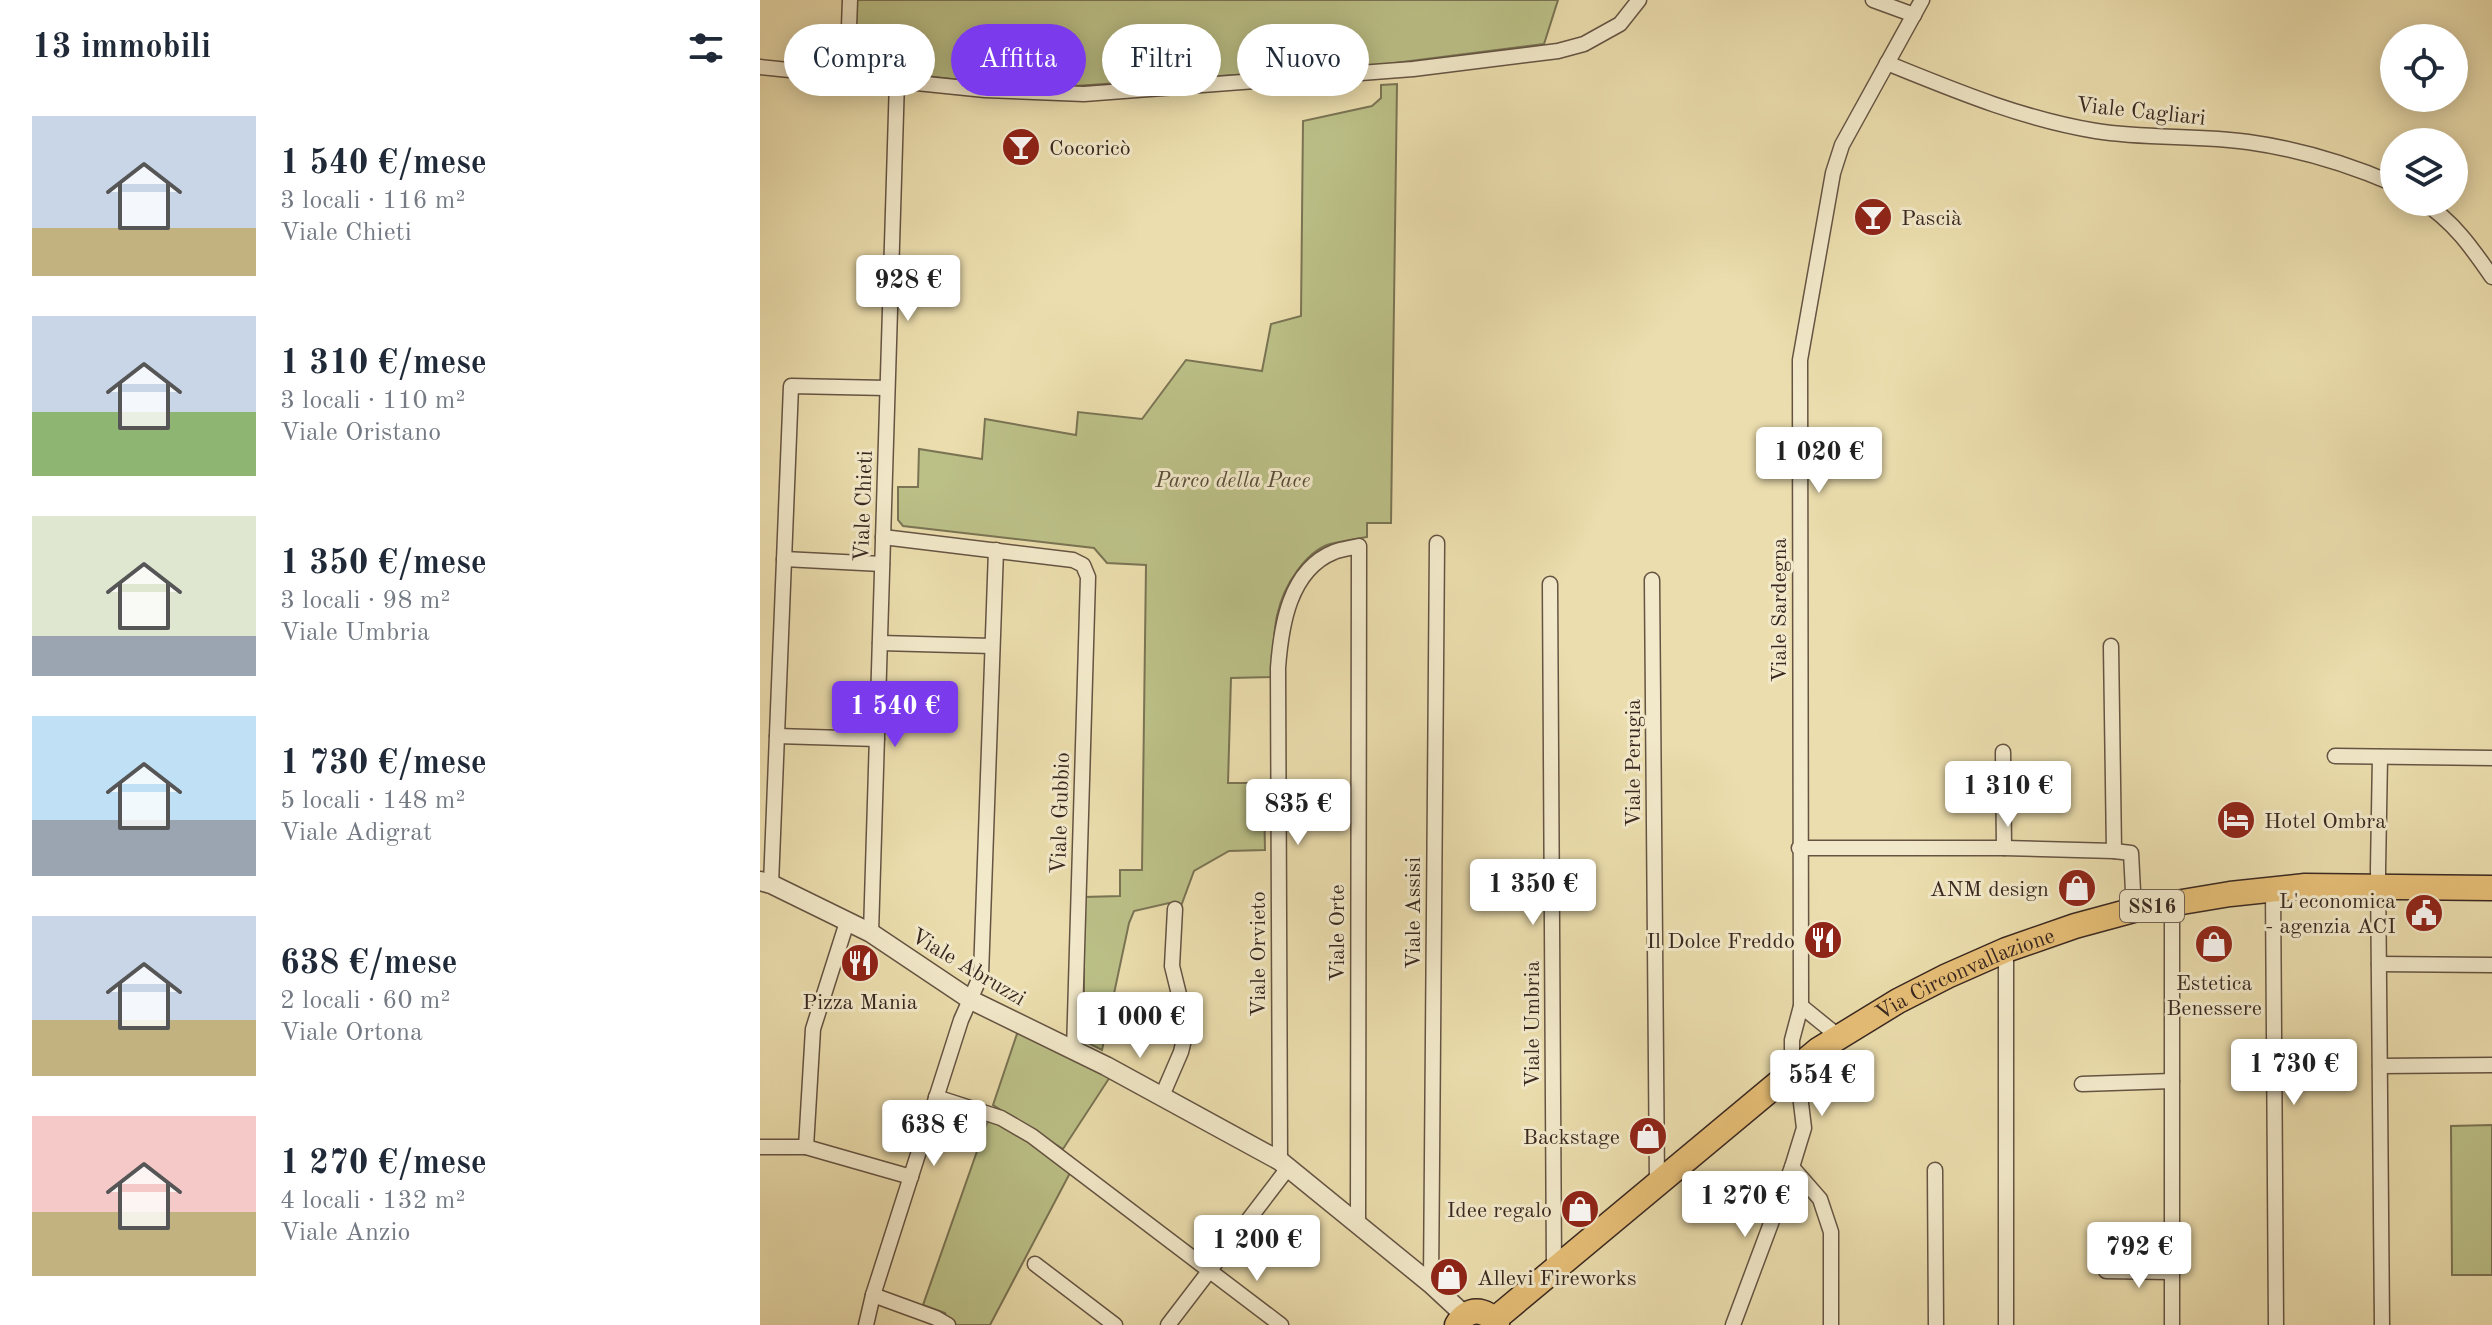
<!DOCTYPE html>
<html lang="it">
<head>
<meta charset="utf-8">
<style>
  body { margin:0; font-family:"Old Standard TT",serif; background:#f2f2f3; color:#1f2937; height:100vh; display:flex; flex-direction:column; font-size:30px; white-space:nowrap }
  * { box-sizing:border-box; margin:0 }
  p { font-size:26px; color:#747a83 }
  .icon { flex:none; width:44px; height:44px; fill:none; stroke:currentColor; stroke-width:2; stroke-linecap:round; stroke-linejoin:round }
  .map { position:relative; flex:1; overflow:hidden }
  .panel { display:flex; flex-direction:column; background:#fff; width:760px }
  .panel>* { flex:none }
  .hud { position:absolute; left:24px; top:24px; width:760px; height:72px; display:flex; gap:16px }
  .buttons { position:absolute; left:1620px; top:24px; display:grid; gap:16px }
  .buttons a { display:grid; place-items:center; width:88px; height:88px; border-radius:50%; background:#fff; box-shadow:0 4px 20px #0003; font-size:40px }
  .price { position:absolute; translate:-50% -68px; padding:0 18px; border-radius:8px; background:#fff; color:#222; font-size:26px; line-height:52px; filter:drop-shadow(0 2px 4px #0008) }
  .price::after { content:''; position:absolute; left:50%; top:48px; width:24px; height:18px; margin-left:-12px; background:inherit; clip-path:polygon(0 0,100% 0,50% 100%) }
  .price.current { background:#7c3aed; color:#fff }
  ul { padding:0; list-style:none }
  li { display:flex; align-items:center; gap:24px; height:200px; padding:0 32px }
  li span { display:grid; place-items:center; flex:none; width:224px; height:160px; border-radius:0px; color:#555 }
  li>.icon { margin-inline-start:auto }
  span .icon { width:96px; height:96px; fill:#fffc; stroke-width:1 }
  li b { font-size:34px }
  h2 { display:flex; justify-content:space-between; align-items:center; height:96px; padding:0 32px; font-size:34px }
  .tag { padding:0 28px; border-radius:36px; background:#fff; box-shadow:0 4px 20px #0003; font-size:28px; line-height:72px }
  .tag.current { background:#7c3aed; color:#fff }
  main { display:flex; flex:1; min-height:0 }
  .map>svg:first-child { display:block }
  .green { fill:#bbc087; stroke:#7a7454; stroke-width:2 }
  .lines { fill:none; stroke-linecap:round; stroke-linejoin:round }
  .minor-casing { stroke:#655443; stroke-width:17 }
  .tertiary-casing { stroke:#655443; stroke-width:21 }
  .primary-casing { stroke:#382720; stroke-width:27 }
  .minor { stroke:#f2e9ca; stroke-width:14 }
  .tertiary { stroke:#f2e9ca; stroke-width:18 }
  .primary { stroke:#e6be76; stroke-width:24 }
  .labels { text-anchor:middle; stroke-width:6; stroke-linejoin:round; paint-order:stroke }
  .shield { fill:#f2e9ca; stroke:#706153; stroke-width:2 }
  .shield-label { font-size:20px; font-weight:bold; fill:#382720 }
  .street-label { font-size:22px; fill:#382720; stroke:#f2e9ca }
  .poi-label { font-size:22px; fill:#382720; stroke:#f2e9ca; text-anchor:end }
  .park-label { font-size:22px; font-style:italic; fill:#594d3a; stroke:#f2e9ca }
</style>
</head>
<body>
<main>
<section class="panel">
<h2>13 immobili<svg class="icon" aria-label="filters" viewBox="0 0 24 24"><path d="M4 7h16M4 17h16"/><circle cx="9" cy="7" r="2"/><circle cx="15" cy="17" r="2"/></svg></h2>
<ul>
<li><span style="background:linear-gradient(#c9d6e8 70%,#c2b280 0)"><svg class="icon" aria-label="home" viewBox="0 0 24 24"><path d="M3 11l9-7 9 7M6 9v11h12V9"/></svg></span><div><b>1 540 €/mese</b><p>3 locali · 116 m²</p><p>Viale Chieti</p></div></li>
<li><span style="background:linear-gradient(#c9d6e8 60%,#8fb573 0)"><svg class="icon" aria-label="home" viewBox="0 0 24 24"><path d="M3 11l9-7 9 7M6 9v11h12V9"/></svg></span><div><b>1 310 €/mese</b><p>3 locali · 110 m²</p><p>Viale Oristano</p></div></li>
<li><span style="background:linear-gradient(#dfe7d0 75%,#9aa5b1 0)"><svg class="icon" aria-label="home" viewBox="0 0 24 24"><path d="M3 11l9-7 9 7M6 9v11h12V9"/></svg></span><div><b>1 350 €/mese</b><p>3 locali · 98 m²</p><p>Viale Umbria</p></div></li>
<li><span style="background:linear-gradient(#bfe0f5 65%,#9aa5b1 0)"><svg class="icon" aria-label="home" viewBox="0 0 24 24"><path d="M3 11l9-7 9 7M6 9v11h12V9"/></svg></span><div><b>1 730 €/mese</b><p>5 locali · 148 m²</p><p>Viale Adigrat</p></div></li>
<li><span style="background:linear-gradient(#c9d6e8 65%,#c2b280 0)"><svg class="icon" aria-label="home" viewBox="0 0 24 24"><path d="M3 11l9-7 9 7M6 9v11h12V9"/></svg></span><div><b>638 €/mese</b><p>2 locali · 60 m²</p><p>Viale Ortona</p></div></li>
<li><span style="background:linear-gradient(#f6c9c9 60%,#c2b280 0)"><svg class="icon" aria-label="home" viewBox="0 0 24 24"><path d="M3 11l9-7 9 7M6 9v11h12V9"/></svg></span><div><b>1 270 €/mese</b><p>4 locali · 132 m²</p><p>Viale Anzio</p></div></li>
</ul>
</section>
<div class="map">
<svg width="1732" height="1325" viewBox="0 0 1732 1325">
  <rect width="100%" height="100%" fill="#ebddad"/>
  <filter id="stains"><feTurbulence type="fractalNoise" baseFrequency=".0025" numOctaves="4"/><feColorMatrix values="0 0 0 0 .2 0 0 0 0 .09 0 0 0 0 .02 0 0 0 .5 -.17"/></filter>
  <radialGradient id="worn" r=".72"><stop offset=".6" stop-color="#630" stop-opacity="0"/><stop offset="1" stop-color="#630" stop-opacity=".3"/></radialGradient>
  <g class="green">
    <polygon points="93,0 798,0 784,44 619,65 286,88 240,85 101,68 94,59"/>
    <path d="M 637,84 L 631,523 L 607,523 L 607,537 C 595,539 582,541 570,544 C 557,548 545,560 537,571 C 512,605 514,637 512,677 L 471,678 L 468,783 L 512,783 L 512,800 L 504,801 L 505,850 L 469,851 L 434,871 L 421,906 L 409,903 L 374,911 L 369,923 L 342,1050 L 328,1043 L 331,1025 L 324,1022 L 324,897 L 360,896 L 360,870 L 382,870 L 386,565 L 347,563 L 334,548 L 143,526 L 138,520 L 138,487 L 158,487 L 159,449 L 222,459 L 225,419 L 316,435 L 318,412 L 382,419 L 426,360 L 502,371 L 511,324 L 541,316 L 543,121 L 612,106 L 621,98 L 621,85 Z"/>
    <polygon points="258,1031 350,1077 303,1149 233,1105"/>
    <path d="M 228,1120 C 259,1131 286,1150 310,1173 L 230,1325 L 195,1325 L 187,1320 L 185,1313 L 163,1305 Z"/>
    <polygon points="1732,1125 1732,1275 1692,1275 1691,1126"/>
  </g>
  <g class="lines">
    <g class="minor-casing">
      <g id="minor">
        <polyline points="1113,0 1154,15"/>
        <path d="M 1127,63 C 1196,91 1263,119 1336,131 C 1386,139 1438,135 1488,142 C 1538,149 1588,164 1634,184"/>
        <polyline points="0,67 225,90 324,94 653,69 798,51 824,44 860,24 879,0"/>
        <polyline points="78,74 88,53 90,0"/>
        <path d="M 1663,202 C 1693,221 1712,248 1732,277"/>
        <polyline points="123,537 313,560 323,565 328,577 314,1051"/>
        <polyline points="24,559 122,564"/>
        <polyline points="892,580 897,1185"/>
        <polyline points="790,584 794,1271"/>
        <polyline points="120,643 232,646"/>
        <polyline points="1351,646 1354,851"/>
        <polyline points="17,736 117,739"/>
        <polyline points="1243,752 1244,848"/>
        <polyline points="1575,756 1732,758"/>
        <polyline points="1620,757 1618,869 1622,1325"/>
        <polyline points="1039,848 1244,848 1354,851 1371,853 1374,910"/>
        <polyline points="11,884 31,386 127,388"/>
        <polyline points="1513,889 1516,1325"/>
        <polyline points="1412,902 1412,1325"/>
        <polyline points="111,933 137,80"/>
        <polyline points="1619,964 1732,965"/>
        <polyline points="1041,1006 1078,1036"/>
        <polyline points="1620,1066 1732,1065"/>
        <polyline points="1322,1084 1412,1081"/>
        <polyline points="402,1096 421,1052 427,1027 412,966 415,909"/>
        <polyline points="176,1097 241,1118 272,1136 521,1325"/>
        <polyline points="0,1147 46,1147 151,1177"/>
        <polyline points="46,1147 53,1029 87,922"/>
        <path d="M 520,1161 L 518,668 C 521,627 529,570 574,552 C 581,549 591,548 599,546 L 598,1223"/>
        <polyline points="1032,1167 1060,1199 1071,1232 1071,1325"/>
        <polyline points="1175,1170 1176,1325"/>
        <polyline points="275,1264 355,1325"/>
        <polyline points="1346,1271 1412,1272"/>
        <polyline points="671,1284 677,543"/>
        <polyline points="113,1295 176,1318 188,1325"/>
        <polyline points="106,1325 113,1295 201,1020 221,975 236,550"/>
        <polyline points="408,1325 528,1168"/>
        <polyline points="973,1325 1032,1167 1044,1128 1040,1095 1032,1071 1032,1040 1041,1006 1040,360 1073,173 1082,145 1162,0"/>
        <polyline points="1246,1325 1246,950"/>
      </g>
    </g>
    <g class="tertiary-casing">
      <polyline id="tertiary" points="0,881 11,884 111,933 211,1000 346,1066 520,1161 671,1284 699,1310 702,1317"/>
    </g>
    <g class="primary-casing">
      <g id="primary">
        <path id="s1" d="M 734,1320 L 1058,1050 L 1138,1001 L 1187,976 L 1246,950 L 1315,926 L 1374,910 L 1470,894 L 1545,886 L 1732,888"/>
        <path d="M 697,1325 C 707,1307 726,1307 737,1325"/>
      </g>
    </g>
    <use href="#minor" class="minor"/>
    <use href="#tertiary" class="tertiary"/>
    <use href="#primary" class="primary"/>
  </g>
  <defs>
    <g id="bar-disc" transform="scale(2)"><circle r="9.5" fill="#8f2418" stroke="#f2e9ca"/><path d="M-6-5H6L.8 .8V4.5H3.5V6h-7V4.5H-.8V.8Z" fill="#fff"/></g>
    <g id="hotel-disc" transform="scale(2)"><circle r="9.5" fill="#8f2418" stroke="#f2e9ca"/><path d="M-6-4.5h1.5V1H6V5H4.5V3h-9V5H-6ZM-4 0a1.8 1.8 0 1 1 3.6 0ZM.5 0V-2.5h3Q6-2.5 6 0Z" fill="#fff"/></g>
    <g id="shop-disc" transform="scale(2)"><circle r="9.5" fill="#8f2418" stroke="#f2e9ca"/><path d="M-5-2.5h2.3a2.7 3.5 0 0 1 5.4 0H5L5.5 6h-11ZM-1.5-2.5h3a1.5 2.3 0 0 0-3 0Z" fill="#fff"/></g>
    <g id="civic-disc" transform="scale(2)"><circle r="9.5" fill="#8f2418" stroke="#f2e9ca"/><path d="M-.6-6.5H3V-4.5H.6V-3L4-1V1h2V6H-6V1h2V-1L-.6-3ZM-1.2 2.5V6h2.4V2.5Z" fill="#fff"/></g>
    <g id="restaurant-disc" transform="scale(2)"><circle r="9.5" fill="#8f2418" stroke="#f2e9ca"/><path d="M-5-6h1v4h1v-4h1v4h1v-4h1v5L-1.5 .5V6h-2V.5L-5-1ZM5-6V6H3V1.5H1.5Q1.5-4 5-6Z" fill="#fff"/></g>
  </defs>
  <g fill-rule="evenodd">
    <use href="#bar-disc" x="261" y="147"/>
    <use href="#bar-disc" x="1113" y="217"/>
    <use href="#hotel-disc" x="1476" y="820"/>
    <use href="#shop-disc" x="1317" y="888"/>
    <use href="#civic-disc" x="1664" y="913"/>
    <use href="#restaurant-disc" x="1063" y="940"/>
    <use href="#shop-disc" x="1454" y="944"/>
    <use href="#restaurant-disc" x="100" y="963"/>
    <use href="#shop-disc" x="888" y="1136"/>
    <use href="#shop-disc" x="820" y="1209"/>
    <use href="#shop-disc" x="689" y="1277"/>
  </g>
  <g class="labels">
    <rect class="shield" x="1360" y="890" width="64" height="32" rx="6"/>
    <g class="shield-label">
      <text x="1392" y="913">SS16</text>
    </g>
    <g class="street-label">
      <text transform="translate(1381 110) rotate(6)" y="8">Viale Cagliari</text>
      <text transform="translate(102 506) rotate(-88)" y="8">Viale Chieti</text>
      <text transform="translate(1018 610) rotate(-90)" y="8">Viale Sardegna</text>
      <text transform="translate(872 763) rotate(-90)" y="8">Viale Perugia</text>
      <text transform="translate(299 813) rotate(-88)" y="8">Viale Gubbio</text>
      <text transform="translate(652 913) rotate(-90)" y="8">Viale Assisi</text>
      <text transform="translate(576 933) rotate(-90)" y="8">Viale Orte</text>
      <text transform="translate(497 954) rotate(-90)" y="8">Viale Orvieto</text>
      <text transform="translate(209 966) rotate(31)" y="8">Viale Abruzzi</text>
      <text dy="8" stroke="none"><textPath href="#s1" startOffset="588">Via Circonvallazione</textPath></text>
      <text transform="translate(771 1024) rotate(-90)" y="8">Viale Umbria</text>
    </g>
    <g class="poi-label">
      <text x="289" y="155" text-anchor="start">Cocoricò</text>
      <text x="1141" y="225" text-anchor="start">Pascià</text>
      <text x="1504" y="828" text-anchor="start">Hotel Ombra</text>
      <text x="1289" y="896">ANM design</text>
      <text x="1636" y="908">L'economica<tspan x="1636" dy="25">- agenzia ACI</tspan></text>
      <text x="1035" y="948">Il Dolce Freddo</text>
      <text x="1454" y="990" text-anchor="middle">Estetica<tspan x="1454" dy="25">Benessere</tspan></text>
      <text x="100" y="1009" text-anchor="middle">Pizza Mania</text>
      <text x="860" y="1144">Backstage</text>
      <text x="792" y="1217">Idee regalo</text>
      <text x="717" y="1285" text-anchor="start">Allevi Fireworks</text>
    </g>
    <g class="park-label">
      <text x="473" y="487">Parco della Pace</text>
    </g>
  </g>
  <rect width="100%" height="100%" filter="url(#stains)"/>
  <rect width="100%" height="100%" fill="url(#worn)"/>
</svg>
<div class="buttons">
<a><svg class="icon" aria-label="locate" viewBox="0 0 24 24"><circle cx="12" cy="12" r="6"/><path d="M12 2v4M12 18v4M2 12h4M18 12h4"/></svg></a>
<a><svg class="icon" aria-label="layers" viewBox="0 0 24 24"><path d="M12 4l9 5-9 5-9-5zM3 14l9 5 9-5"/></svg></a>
</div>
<b class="price" style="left:148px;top:323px">928 €</b>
<b class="price" style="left:1059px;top:495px">1 020 €</b>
<b class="price current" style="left:135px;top:749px">1 540 €</b>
<b class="price" style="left:1248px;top:829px">1 310 €</b>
<b class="price" style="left:538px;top:847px">835 €</b>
<b class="price" style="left:773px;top:927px">1 350 €</b>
<b class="price" style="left:380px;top:1060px">1 000 €</b>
<b class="price" style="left:1534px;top:1107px">1 730 €</b>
<b class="price" style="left:1062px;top:1118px">554 €</b>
<b class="price" style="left:174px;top:1168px">638 €</b>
<b class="price" style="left:985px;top:1239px">1 270 €</b>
<b class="price" style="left:497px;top:1283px">1 200 €</b>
<b class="price" style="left:1379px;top:1290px">792 €</b>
<div class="hud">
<a class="tag">Compra</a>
<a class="tag current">Affitta</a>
<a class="tag">Filtri</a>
<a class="tag">Nuovo</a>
</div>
</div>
</main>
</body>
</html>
